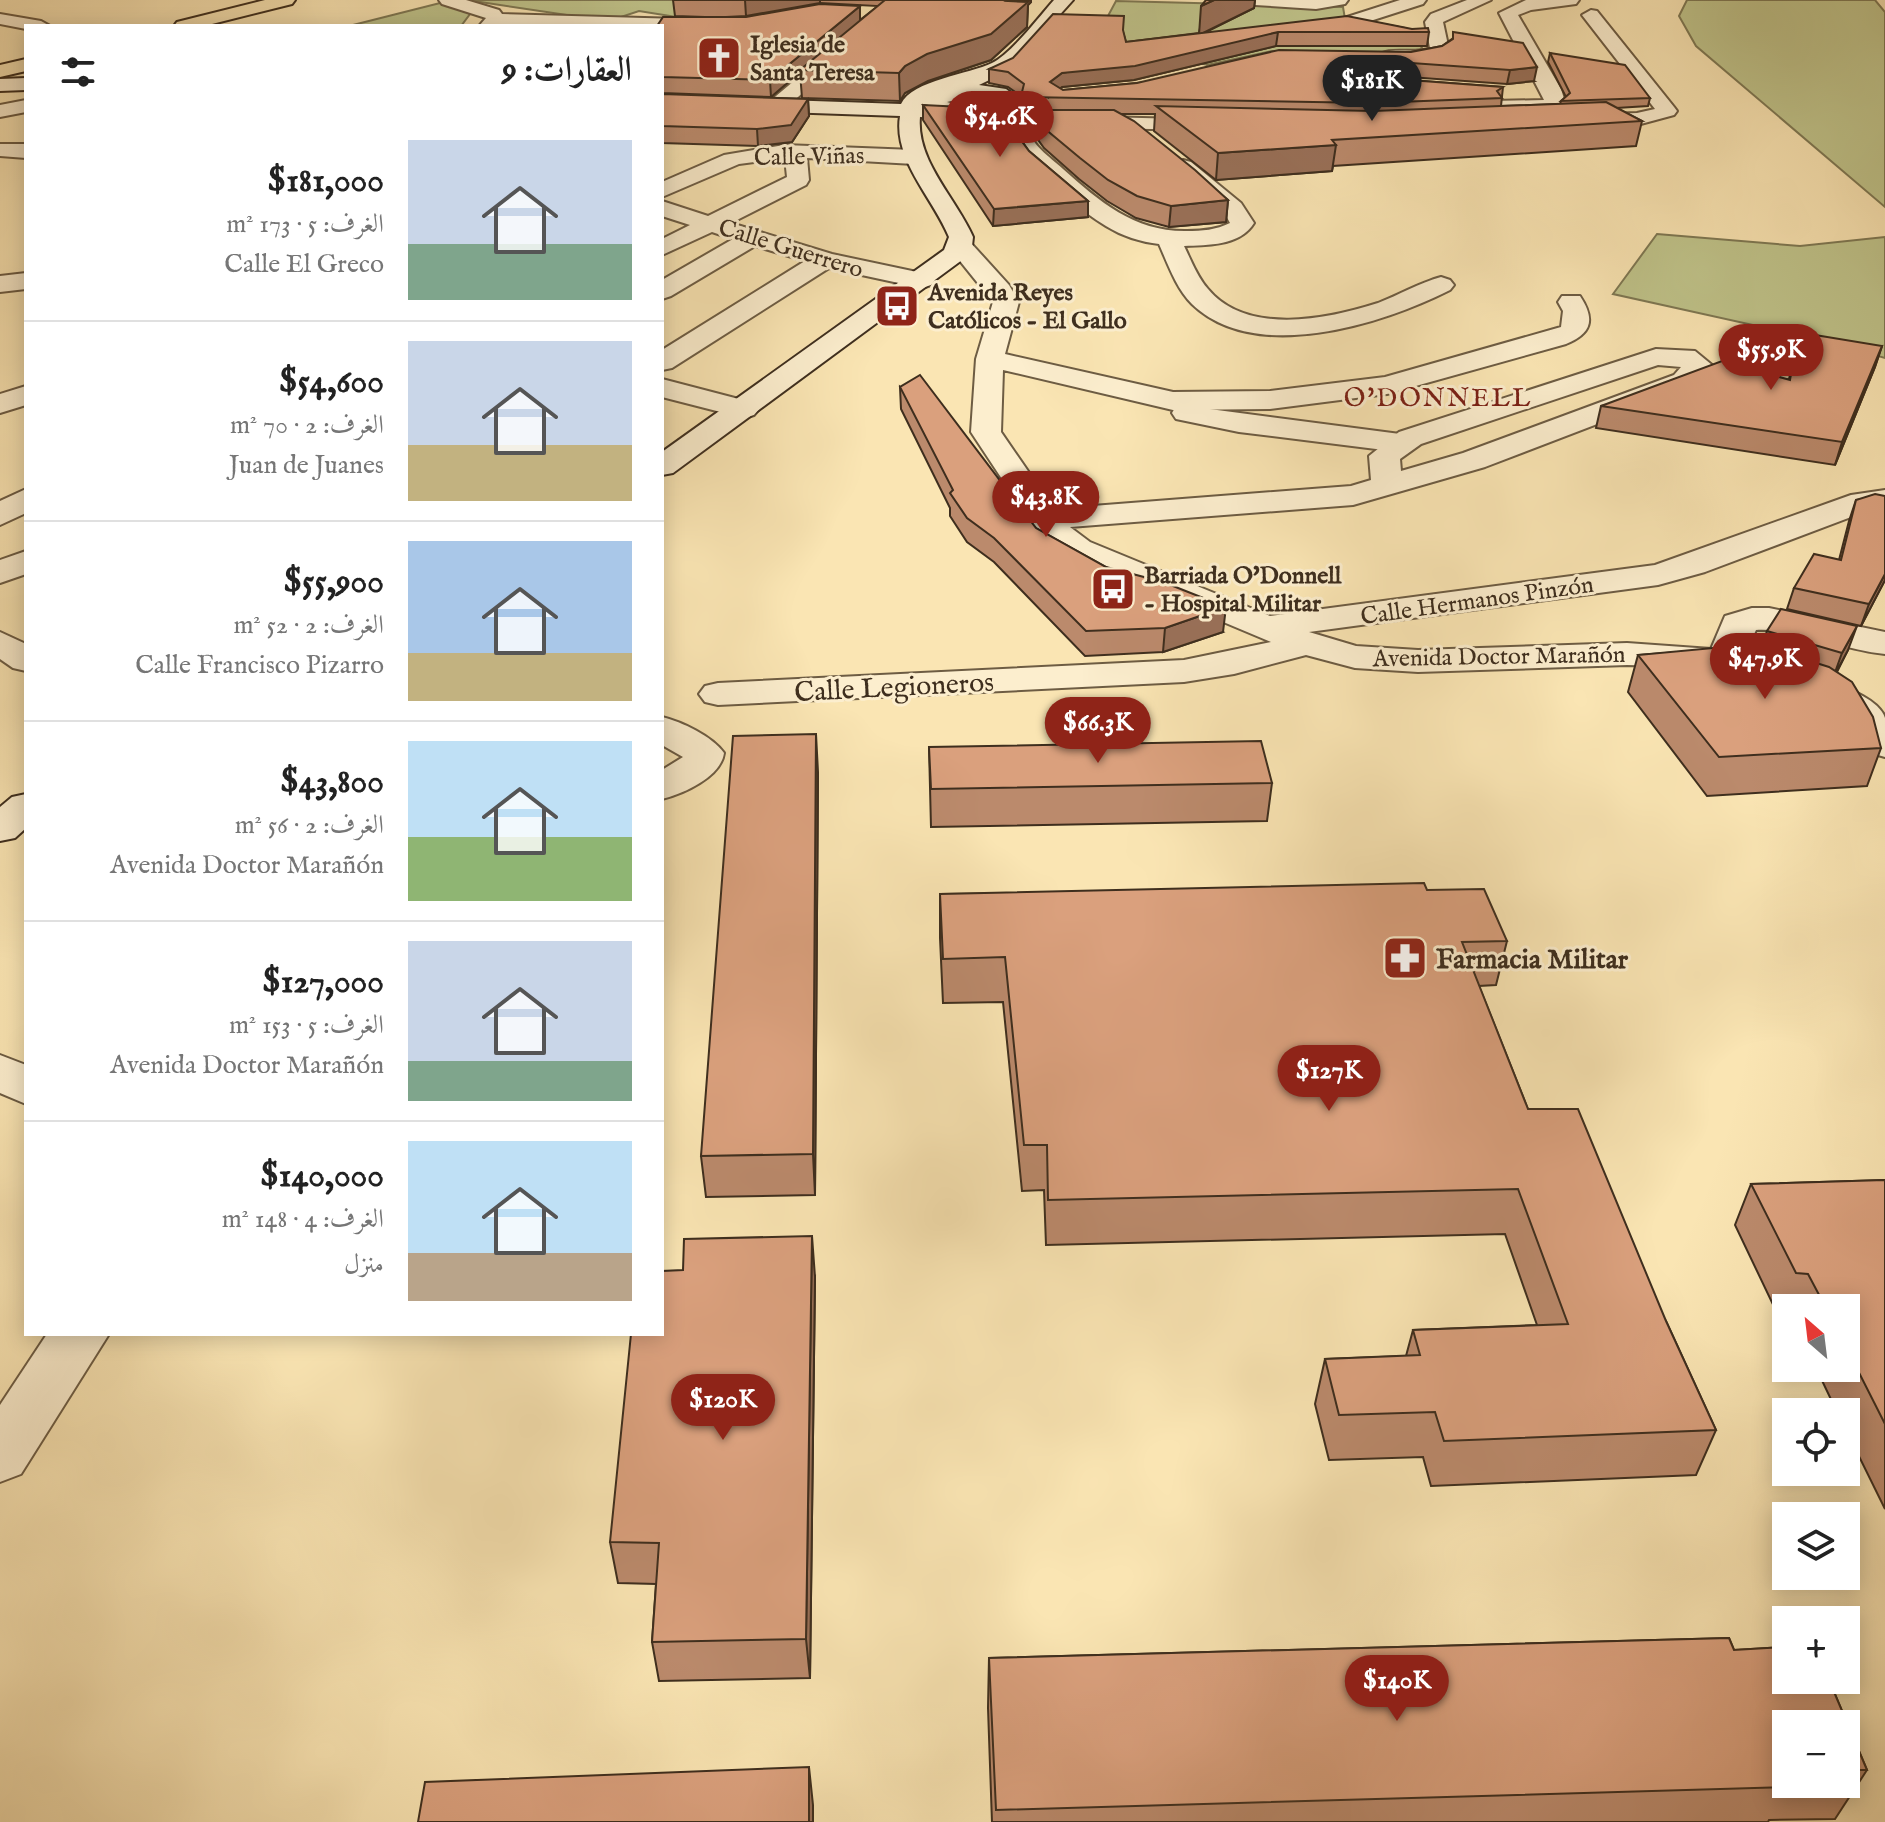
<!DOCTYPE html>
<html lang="ar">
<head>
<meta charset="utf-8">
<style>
  body { margin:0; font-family:"IM FELL English",Amiri,serif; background:#f6f6f6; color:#222; direction:rtl; height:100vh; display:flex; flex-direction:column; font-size:30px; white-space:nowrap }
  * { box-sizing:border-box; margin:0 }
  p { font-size:26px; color:#767676 }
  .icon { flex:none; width:44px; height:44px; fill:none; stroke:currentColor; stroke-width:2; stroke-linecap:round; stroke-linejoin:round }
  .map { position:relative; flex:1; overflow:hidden; direction:ltr }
  .side { position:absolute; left:24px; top:24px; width:640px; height:1312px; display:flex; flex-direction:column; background:#fff; border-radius:0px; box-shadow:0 4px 20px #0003; direction:rtl }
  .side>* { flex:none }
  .needle { width:52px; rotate:332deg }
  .tools { position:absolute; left:1772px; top:1294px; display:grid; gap:16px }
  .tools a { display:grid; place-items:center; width:88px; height:88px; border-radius:0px; background:#fff; box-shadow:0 4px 20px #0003; font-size:40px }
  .price { position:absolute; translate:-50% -68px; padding:0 18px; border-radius:28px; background:#8f2418; color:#fff; font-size:26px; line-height:52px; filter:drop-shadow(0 2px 4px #0008) }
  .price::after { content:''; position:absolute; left:50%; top:48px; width:24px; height:18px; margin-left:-12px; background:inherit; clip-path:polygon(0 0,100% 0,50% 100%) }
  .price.current { background:#222; color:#fff }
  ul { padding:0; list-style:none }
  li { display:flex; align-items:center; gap:24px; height:200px; padding:0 32px }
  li+li { border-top:2px solid #e0e0e0 }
  li span { display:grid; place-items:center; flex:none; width:224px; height:160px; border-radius:0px; color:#555 }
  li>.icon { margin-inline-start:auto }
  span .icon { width:96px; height:96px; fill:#fffc; stroke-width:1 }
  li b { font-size:34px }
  h2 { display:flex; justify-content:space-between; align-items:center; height:96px; padding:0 32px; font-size:34px }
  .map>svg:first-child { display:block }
  .green { fill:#c0c48b; stroke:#7f7954; stroke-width:2 }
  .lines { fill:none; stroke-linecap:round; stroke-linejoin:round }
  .pedestrian-casing { stroke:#6d5c43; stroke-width:4 }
  .minor-casing { stroke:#6d5c43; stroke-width:4 }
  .secondary-casing { stroke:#3e2e1e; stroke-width:4 }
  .primary-casing { stroke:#3e2e1e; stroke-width:4 }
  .pedestrian { fill:#fceece; fill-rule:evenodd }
  .minor { fill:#fceece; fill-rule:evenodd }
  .secondary { fill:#fceece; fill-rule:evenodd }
  .primary { fill:#fae5b3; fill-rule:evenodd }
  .wall { fill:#bb8a6c; stroke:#3e2e1e; stroke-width:2; fill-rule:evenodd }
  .shaded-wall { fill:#997058; stroke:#3e2e1e; stroke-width:2 }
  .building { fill:#daa07d; stroke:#3e2e1e; stroke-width:2 }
  .labels { text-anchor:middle; stroke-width:6; stroke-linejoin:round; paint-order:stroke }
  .far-poi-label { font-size:24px; font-weight:bold; fill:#3e2e1e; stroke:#fceece; text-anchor:start }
  .far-street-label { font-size:24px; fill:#3e2e1e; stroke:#fceece }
  .far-neighbourhood-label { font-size:26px; letter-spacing:2px; fill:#7a1f14; stroke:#fceece }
  .street-label { font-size:28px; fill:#3e2e1e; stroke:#fceece }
  .poi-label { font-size:28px; font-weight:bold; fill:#3e2e1e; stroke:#fceece; text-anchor:start }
</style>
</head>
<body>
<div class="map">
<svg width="1885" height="1822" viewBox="0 0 1885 1822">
  <rect width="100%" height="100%" fill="#fae5b3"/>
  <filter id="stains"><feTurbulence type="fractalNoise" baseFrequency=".0025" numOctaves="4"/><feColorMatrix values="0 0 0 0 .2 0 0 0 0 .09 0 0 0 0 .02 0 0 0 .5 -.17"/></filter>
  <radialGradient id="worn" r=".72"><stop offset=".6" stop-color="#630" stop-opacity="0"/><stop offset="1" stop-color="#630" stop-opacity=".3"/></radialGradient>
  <g class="green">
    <polygon points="467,0 817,0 763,17 714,23 639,11 621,17 587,18"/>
    <polygon points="1687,0 1875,0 1885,12 1885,207 1696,46 1679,16"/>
    <polygon points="448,1 470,14 461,26 349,26"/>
    <polygon points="1116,1 1343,7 1346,25 1428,39 1419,51 1365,54 1272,51 1207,65 1135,44 1086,38 1101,29"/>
    <polygon points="1657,234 1800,246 1885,237 1885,358 1834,343 1613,294"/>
  </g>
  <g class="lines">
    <g class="pedestrian-casing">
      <g id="pedestrian">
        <polygon points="1191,395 1201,397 1205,403 1202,408 1400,434 1410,437 1414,443 1410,449 1400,452 1239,432 1176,419 1172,413 1181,397"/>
        <polygon points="0,1055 26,1065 26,1104 0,1093"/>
      </g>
    </g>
    <g class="minor-casing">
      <g id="minor">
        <polygon points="439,0 466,0 499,10 502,14 717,20 726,25 717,30 662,29 662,26 479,26 486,18 442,4"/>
        <polygon points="891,0 911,0 784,109 770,109 767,105 770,101"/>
        <polygon points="1246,0 1348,0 1345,4 1316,9 1255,5"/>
        <polygon points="1400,0 1426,0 1423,4 1367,22 1405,29 1408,33 1405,37 1358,31 1341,22 1344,18"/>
        <path d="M 1467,0 L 1491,0 L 1443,22 L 1449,50 L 1447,54 C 1430,63 1390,71 1376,57 C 1388,45 1413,55 1430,48 L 1425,22 L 1431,14 Z"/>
        <polygon points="1526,0 1579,0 1576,4 1531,10 1518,15 1561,89 1565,102 1547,112 1484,111 1481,107 1491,101 1544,100 1499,13"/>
        <polygon points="1591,10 1597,11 1674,107 1677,111 1674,115 1637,125 1571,125 1568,121 1571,117 1578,115 1637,113 1655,109 1582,15"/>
        <polygon points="0,14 41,21 50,26 26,26 26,29 0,24"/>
        <polygon points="26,100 26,112 0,117 0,105"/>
        <path d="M 994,105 L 1024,115 L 1221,120 L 1224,124 L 1214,130 L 1027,127 C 1032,146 1049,156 1063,169 C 1100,202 1135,232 1187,231 C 1202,231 1216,230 1230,223 L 1224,212 L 1175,172 L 1172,167 L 1183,160 L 1191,162 L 1241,203 L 1254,223 C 1240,246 1208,245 1184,246 C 1191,260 1197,277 1208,289 C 1247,336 1328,319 1378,303 C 1399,295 1419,283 1441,277 L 1450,280 L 1454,285 L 1450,290 C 1383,324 1255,365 1192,304 C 1176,288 1168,264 1159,244 C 1141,242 1122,236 1106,226 C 1079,210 1007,154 1006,122 L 987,115 L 984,111 Z"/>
        <polygon points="0,144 26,144 26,158 0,156"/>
        <polygon points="784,145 914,150 925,157 914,164 807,158 809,180 806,185 731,223 832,254 931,275 935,280 931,285 922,288 829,268 672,368 662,370 662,350 805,261 755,246 671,296 662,299 662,280 733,239 712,232 662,255 662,239 690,225 662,216 662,201 708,216 787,177 785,158 739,164 662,197 662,182 724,155"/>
        <path d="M 960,239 L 969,241 L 1009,285 L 1019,302 L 1005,354 L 1173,392 L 1270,391 L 1385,377 L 1561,327 L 1563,311 L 1558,302 L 1562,296 L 1580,296 C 1596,320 1591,334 1566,344 L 1387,394 L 1270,409 L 1173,410 L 1003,370 L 1001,432 L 1054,509 L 1351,486 L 1371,480 L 1369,456 L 1399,432 L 1656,349 L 1695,351 L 1712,365 L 1694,387 L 1485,467 L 1353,505 L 1070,527 L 1090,542 L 1270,616 L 1655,565 L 1851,495 L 1885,490 L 1885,510 L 1867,511 L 1705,572 L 1658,585 L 1309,632 L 1356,646 L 1418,650 L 1627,643 L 1711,649 L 1725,616 L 1752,608 L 1769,608 L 1885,632 L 1885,654 C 1841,650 1800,628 1756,630 L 1738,669 L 1725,672 L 1711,667 L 1627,665 L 1418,672 L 1355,668 L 1306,655 L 1234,674 L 1184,682 L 718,705 L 705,702 L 699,694 L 705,686 L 718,683 L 1184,660 L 1271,642 L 1066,556 L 1039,535 L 971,432 L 976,359 L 993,302 L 948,246 L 951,241 ZM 1658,365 L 1681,367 L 1674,375 L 1463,453 L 1401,471 L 1400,459 L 1421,444 Z"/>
        <polygon points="26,273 26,289 0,292 0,276"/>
        <polygon points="662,379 754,403 759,409 754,415 744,418 662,397"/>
        <polygon points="26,386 26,405 0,413 0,394"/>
        <polygon points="26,489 26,513 0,525 0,501"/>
        <polygon points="26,551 26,574 0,583 0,560"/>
        <polygon points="0,632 26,644 26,671 13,668 0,659"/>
        <path d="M 1833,684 C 1849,688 1880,701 1885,718 C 1885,729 1885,745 1885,757 L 1871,753 L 1850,723 L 1820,703 L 1814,695 L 1820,687 Z"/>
        <path d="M 662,717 C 682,722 712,736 724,753 C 721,777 683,794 662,799 L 662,770 L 683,757 L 662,745 Z"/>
        <polygon points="47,1334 109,1334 21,1474 0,1482 0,1405"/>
      </g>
    </g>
    <g class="secondary-casing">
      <g id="secondary">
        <path d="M 1054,0 L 1073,0 L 1010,70 L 979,85 L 1006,89 L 1022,101 L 1018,109 L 983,120 L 920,117 C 916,161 956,198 973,237 L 972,246 L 962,260 L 673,473 L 662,475 L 662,452 L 944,250 L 949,237 C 933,198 893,160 900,116 L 662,108 L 662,96 L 901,104 C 912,80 970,74 992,63 C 1011,54 1039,17 1054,0 ZM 973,97 L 994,99 L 1000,102 L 972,108 L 947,102 Z"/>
        <polygon points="26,78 26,90 0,91 0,79"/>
        <polygon points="26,794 26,828 15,838 0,841 0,807 12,797"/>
      </g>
    </g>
    <g class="primary-casing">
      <g id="primary">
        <polygon points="265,0 295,0 292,4 204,26 174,26 177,22"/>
        <polygon points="26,59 26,71 0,77 0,65"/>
      </g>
    </g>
    <use href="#pedestrian" class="pedestrian"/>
    <use href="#minor" class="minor"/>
    <use href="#secondary" class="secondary"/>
    <use href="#primary" class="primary"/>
  </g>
  <g class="wall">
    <path d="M 673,0 L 1031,0 L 1031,2 L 1028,5 L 1027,27 L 991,60 L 928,81 L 905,93 L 900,101 L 802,98 L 800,72 L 771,97 L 662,93 L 662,26 L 705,17 L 675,16 ZM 820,3 L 878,6 L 860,20 L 726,17 L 746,16 Z"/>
    <polygon points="1206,0 1255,0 1254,8 1204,33 1412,29 1429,32 1427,46 1276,46 1134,80 1062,87 1060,88 1063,90 1137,83 1411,52 1442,46 1452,39 1534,81 1507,84 1367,74 1366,75 1369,77 1503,87 1501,106 1560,104 1561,101 1566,97 1548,62 1550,53 1650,98 1648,106 1616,108 1642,121 1636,146 1333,166 1332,171 1216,180 1154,131 1155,114 1120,114 1228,200 1226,222 1169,227 1136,218 1107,201 1079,179 1044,148 1031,130 1032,112 1020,111 1021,96 1008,87 989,83 989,69 1123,32 1126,42 1199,33"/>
    <polygon points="662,94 808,99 809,116 792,142 758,146 662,143"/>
    <polygon points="923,105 1007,121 1029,151 1088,201 1088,217 993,226 923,120"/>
    <polygon points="1882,346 1875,367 1835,465 1596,428 1601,406 1789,379 1793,363"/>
    <polygon points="900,387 1036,528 1223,632 1163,652 1085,656 994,562 967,542 950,516 950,508 901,409"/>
    <polygon points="1885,496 1885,580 1861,626 1787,609 1794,588 1839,560 1849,521 1856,500"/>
    <polygon points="1767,631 1848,650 1837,672 1881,748 1867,786 1707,796 1628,692 1638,655 1762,646"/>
    <polygon points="929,747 1272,783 1267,821 931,827"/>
    <polygon points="818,772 815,1195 706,1197 701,1156"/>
    <polygon points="1427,890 1507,941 1496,985 1479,986 1528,1109 1666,1321 1716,1430 1696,1475 1431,1486 1423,1457 1329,1460 1315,1404 1325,1359 1406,1356 1413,1330 1537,1325 1505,1234 1046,1245 1044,1190 1022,1191 1003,1002 943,1003 940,938 940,894"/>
    <polygon points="1885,1180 1885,1509 1846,1430 1846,1412 1837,1412 1816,1368 1846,1368 1846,1308 1786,1308 1786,1315 1778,1315 1735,1225 1751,1184"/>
    <polygon points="815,1277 810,1678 659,1681 652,1642 656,1584 618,1583 610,1542"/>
    <path d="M 1729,1638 L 1734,1650 L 1786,1647 L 1786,1680 L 1829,1680 L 1867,1770 L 1835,1819 L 1769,1820 L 1768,1822 L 992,1822 L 988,1708 L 989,1658 ZM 1786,1724 L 1846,1724 L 1846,1784 L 1786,1784 Z"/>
  </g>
  <g class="shaded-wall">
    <polygon points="745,0 820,0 820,3 746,16"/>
    <polygon points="1009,0 1031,0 1031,2 1028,5 1027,27 991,60 928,81 905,93 900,101 899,73 905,66"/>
    <polygon points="1214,0 1255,0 1254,8 1199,35 1201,6"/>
    <polygon points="860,6 860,22 800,70 800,72 771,97 770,80"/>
    <polygon points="1278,32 1276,46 1134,80 1062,87 1049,97 1050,82 1062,73"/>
    <polygon points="1369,60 1367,74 1354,82 1356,68"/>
    <polygon points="1537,67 1534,81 1507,84 1510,70"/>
    <polygon points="808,99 809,116 792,142 758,146 757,129"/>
    <polygon points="1336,145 1332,171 1216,180 1218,153"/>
    <polygon points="1228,200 1226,222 1169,227 1171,206"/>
    <polygon points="1088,201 1088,217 993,226 994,209"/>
    <polygon points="1882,346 1875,367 1835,465 1842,442"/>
    <polygon points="1885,574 1885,580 1861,626 1869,604"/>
    <polygon points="1226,607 1223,632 1163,652 1165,628"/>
    <polygon points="1857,626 1848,650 1833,678 1842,653"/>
    <polygon points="816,734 818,772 815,1195 813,1154"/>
    <polygon points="812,1236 815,1277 810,1678 806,1639"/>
    <polygon points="809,1767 813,1805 813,1822 809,1822"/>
  </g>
  <g class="building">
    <polygon points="885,0 1009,0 1007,1 1028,2 991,34 927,54 905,66 899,73 800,70"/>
    <polygon points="1206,0 1214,0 1201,6"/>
    <polygon points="820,4 860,6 770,80 662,77 662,26 657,26 663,17 746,17"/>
    <polygon points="1053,14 1124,16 1123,30 1126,42 1347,16 1412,29 1428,28 1429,32 1278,32 1135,66 1062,73 1050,82 1063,90 1137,83 1279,50 1411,52 1442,46 1453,39 1453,32 1523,43 1537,67 1510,70 1369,60 1356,68 1369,77 1503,87 1497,91 1502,98 1371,103 1025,97 1021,96 1024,84 1008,72 989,69 1013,58"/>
    <polygon points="1550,53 1625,65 1650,98 1561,101 1570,93"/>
    <polygon points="662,94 808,99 791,125 757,129 662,126"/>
    <polygon points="1606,102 1642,121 1332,140 1336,145 1218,153 1156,106 1373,111"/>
    <polygon points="923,105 983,108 993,105 1004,109 1007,121 1029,151 1088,201 994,209"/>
    <polygon points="1032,110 1114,110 1134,121 1195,170 1228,200 1171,206 1137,196 1108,180 1080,158 1044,128"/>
    <polygon points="1809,334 1882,346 1842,442 1601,406 1722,361 1790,380 1793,363"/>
    <polygon points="920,375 1036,528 1106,567 1163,582 1226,607 1165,628 1086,631 994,538 967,518 950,493 953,490 900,387"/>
    <polygon points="1875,494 1885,496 1885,574 1869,604 1794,588 1814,554 1841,560 1856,500"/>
    <polygon points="1781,609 1857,626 1842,653 1767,631"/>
    <polygon points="1756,644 1829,667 1852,682 1873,717 1881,748 1719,757 1638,655"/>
    <polygon points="816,734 813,1154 701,1156 733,736"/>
    <polygon points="1261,741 1272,783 931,789 929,747"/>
    <polygon points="1424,883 1427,890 1484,889 1507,941 1462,942 1528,1109 1578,1109 1666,1321 1716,1430 1444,1441 1435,1412 1339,1415 1325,1359 1420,1355 1413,1330 1568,1324 1518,1189 1048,1200 1047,1145 1024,1145 1005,957 943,959 940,894"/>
    <polygon points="1885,1180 1885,1424 1846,1347 1846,1308 1826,1308 1808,1274 1796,1273 1751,1184"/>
    <polygon points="812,1236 806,1639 652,1642 659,1543 610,1542 631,1334 662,1334 662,1271 683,1270 684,1239"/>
    <polygon points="1729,1638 1734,1650 1786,1647 1786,1680 1829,1680 1867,1770 1846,1770 1846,1724 1786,1724 1786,1771 1784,1771 1786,1776 1786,1784 1789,1784 1790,1787 996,1810 989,1658"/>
    <polygon points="809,1767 809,1822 418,1822 425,1782"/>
  </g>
  <defs>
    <g id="church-square" transform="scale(2.3)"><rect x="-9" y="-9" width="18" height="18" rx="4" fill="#8f2418" stroke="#fceece"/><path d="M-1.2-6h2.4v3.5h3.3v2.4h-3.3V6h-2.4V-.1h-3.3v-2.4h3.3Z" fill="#fff"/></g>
    <g id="bus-square" transform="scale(2.3)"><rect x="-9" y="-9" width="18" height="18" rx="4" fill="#8f2418" stroke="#fceece"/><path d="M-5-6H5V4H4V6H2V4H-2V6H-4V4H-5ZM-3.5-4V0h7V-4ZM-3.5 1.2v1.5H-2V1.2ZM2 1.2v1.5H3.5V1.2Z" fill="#fff"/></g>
    <g id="pharmacy-square" transform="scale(2.3)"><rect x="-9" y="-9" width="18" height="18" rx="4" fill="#8f2418" stroke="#fceece"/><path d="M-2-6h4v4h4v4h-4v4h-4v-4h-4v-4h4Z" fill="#fff"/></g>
  </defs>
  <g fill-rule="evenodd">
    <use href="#church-square" x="719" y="58"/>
    <use href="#bus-square" x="897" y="306"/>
    <use href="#bus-square" x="1113" y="589"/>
    <use href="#pharmacy-square" x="1405" y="958"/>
  </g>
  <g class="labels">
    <g class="far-poi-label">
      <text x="750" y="52">Iglesia de<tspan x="750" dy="28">Santa Teresa</tspan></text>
      <text x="928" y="300">Avenida Reyes<tspan x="928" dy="28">Católicos - El Gallo</tspan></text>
      <text x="1144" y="583">Barriada O'Donnell<tspan x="1144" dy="28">- Hospital Militar</tspan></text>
    </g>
    <g class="far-street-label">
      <text transform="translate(809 156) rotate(-1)" y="8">Calle Viñas</text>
      <text transform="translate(791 248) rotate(17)" y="8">Calle Guerrero</text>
      <text transform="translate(1477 600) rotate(-8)" y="8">Calle Hermanos Pinzón</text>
      <text transform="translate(1499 656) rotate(-1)" y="8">Avenida Doctor Marañón</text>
    </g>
    <g class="far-neighbourhood-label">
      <text x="1438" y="406">O'DONNELL</text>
    </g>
    <g class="street-label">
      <text transform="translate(894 686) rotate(-3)" y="10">Calle Legioneros</text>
    </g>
    <g class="poi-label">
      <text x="1436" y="968">Farmacia Militar</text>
    </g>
  </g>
  <rect width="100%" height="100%" filter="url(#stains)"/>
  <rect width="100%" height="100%" fill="url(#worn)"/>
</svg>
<div class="tools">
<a><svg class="needle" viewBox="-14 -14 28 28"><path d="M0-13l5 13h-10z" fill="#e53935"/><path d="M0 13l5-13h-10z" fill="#767676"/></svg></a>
<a><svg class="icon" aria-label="locate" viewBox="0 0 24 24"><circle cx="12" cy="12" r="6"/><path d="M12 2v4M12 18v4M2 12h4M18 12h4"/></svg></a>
<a><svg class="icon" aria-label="layers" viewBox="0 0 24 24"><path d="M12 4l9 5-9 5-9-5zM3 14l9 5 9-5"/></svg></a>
<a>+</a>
<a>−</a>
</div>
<b class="price current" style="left:1372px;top:123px">$181K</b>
<b class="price" style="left:1000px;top:159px">$54.6K</b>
<b class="price" style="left:1771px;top:392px">$55.9K</b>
<b class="price" style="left:1046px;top:539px">$43.8K</b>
<b class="price" style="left:1765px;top:701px">$47.9K</b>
<b class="price" style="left:1098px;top:765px">$66.3K</b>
<b class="price" style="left:1329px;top:1113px">$127K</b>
<b class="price" style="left:723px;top:1442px">$120K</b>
<b class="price" style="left:1397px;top:1723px">$140K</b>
<section class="side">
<h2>العقارات: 9<svg class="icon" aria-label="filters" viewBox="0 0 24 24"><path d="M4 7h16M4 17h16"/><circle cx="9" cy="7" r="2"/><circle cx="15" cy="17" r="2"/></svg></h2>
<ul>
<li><span style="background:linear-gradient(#c9d6e8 65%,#7fa58c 0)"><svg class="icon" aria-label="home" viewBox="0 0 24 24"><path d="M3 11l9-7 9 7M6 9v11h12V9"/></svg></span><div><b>$181,000</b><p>الغرف: 5 · 173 m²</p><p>Calle El Greco</p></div></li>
<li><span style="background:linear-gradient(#c9d6e8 65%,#c2b280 0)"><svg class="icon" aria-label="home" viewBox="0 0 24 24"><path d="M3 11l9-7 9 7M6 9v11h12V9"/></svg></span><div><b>$54,600</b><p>الغرف: 2 · 70 m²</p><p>Juan de Juanes</p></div></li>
<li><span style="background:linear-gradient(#a9c7e8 70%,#c2b280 0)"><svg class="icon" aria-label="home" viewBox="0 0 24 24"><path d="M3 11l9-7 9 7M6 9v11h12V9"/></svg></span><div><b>$55,900</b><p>الغرف: 2 · 52 m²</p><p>Calle Francisco Pizarro</p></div></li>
<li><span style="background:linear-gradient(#bfe0f5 60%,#8fb573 0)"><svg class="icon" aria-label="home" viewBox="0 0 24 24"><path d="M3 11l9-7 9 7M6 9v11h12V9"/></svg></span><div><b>$43,800</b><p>الغرف: 2 · 56 m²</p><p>Avenida Doctor Marañón</p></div></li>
<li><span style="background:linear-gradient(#c9d6e8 75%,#7fa58c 0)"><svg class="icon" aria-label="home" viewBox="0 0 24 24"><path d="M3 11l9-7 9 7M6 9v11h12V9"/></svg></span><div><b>$127,000</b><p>الغرف: 5 · 153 m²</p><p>Avenida Doctor Marañón</p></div></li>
<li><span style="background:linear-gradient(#bfe0f5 70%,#b9a48a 0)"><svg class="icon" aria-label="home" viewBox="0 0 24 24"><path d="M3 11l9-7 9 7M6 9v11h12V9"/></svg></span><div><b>$140,000</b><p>الغرف: 4 · 148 m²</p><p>منزل</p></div></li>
</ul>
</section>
</div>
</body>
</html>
